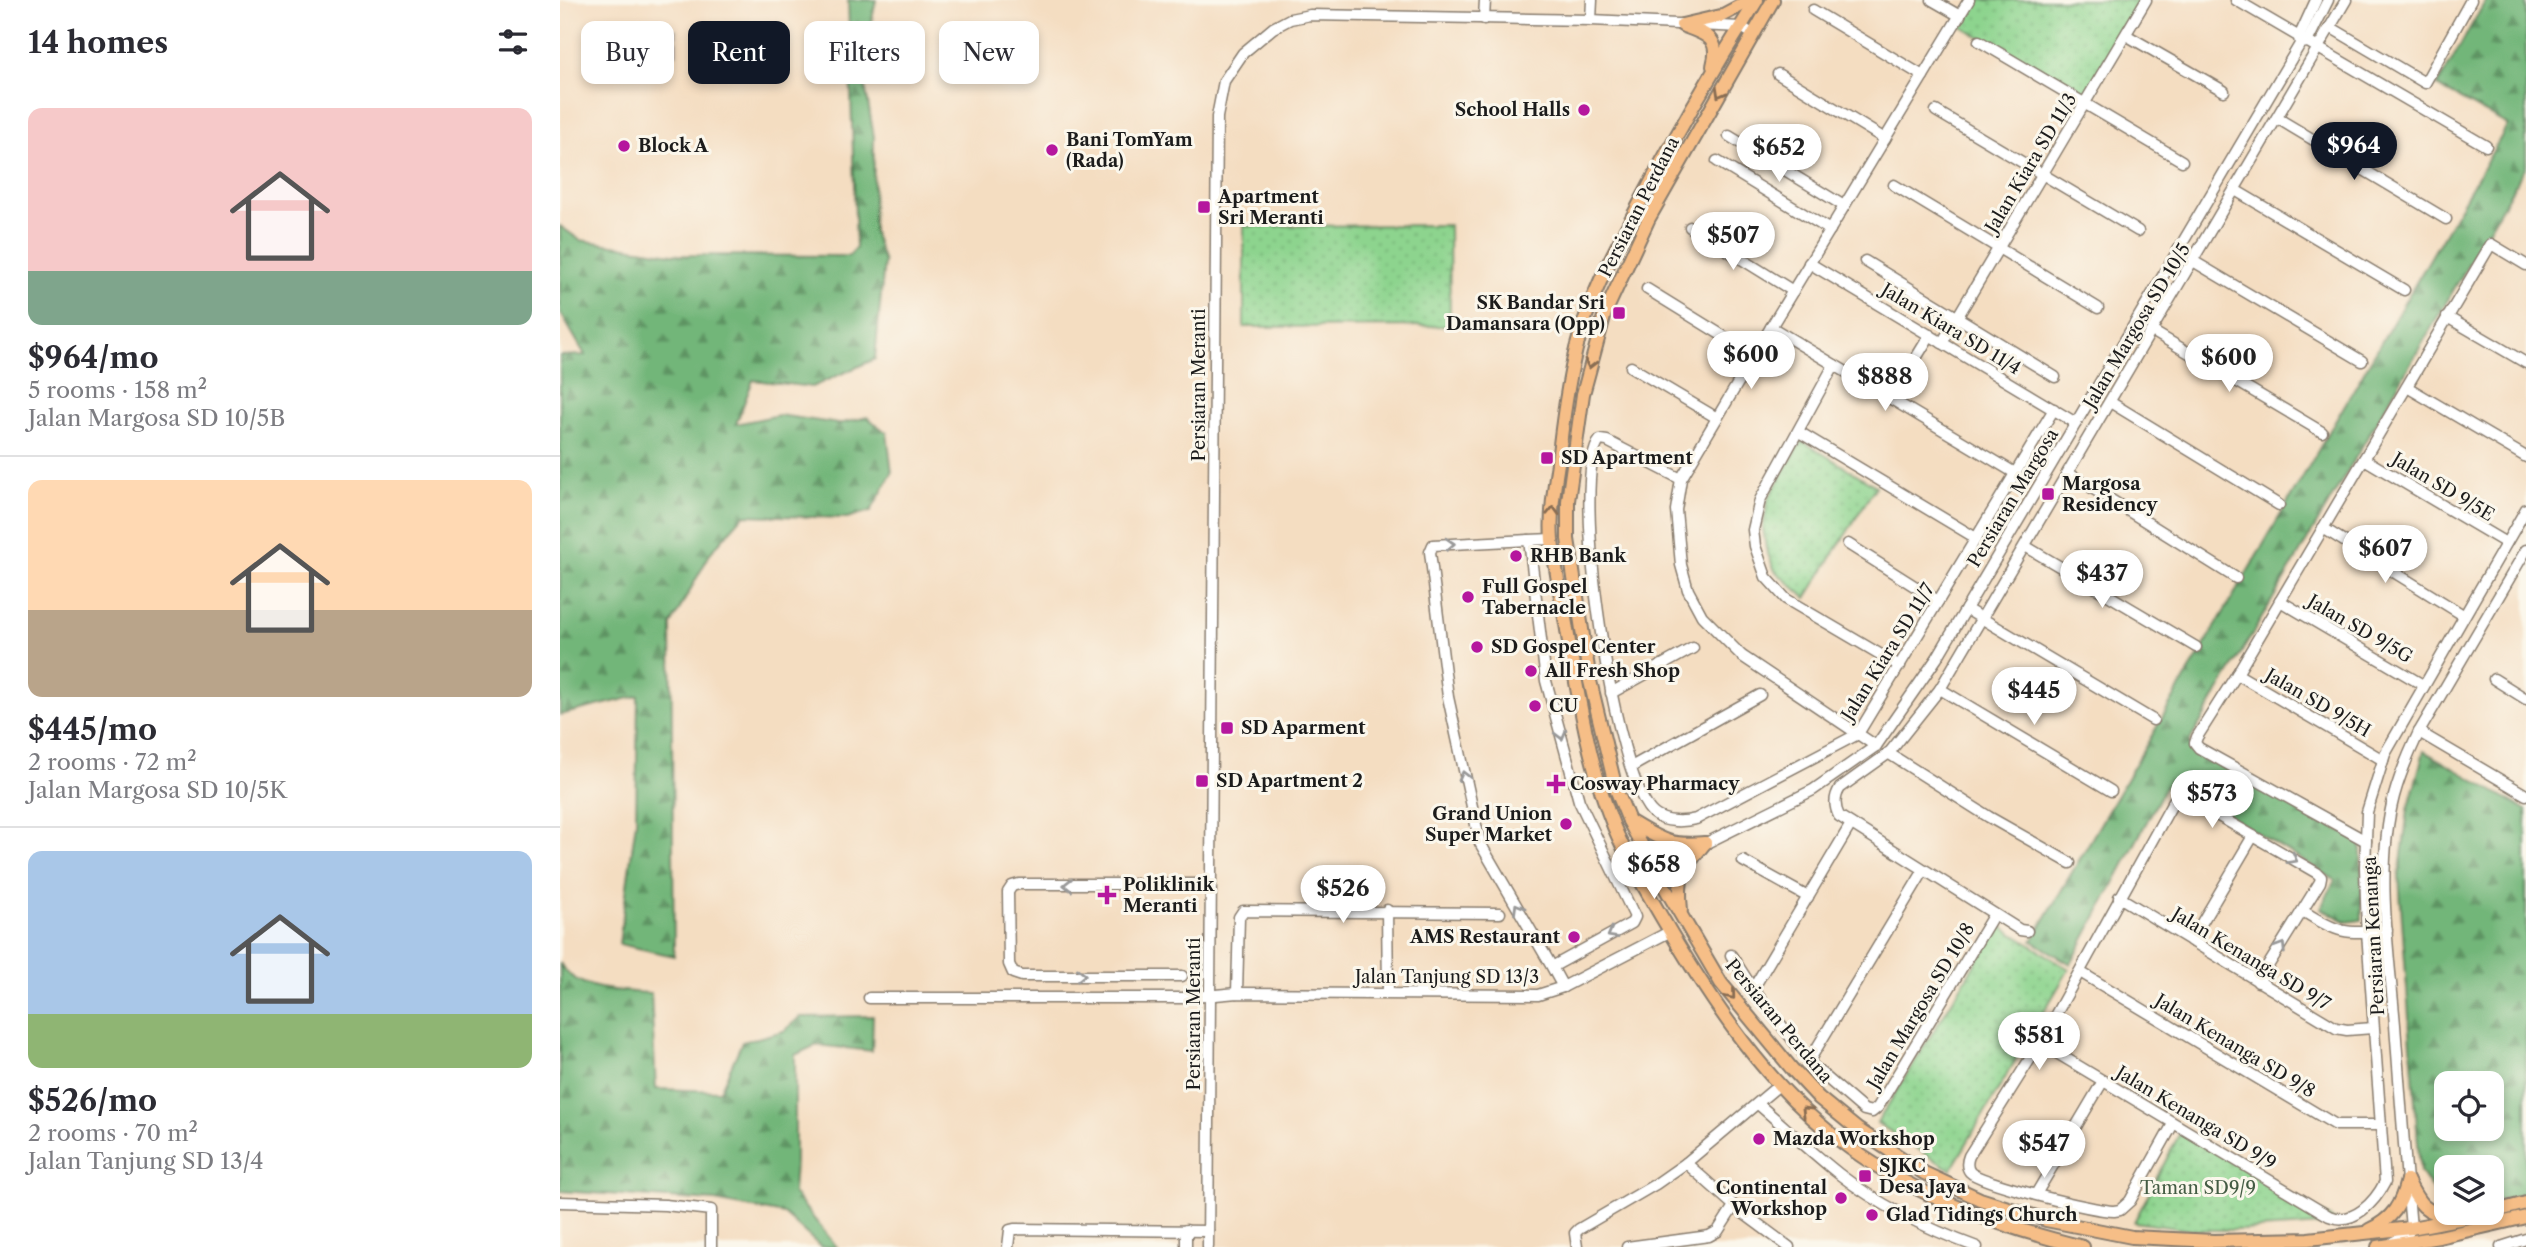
<!DOCTYPE html>
<html lang="en">
<head>
<meta charset="utf-8">
<style>
  body { margin:0; font-family:"Libre Caslon Text",serif; background:#f7f7f7; color:#2b2b33; height:100vh; display:flex; flex-direction:column; font-size:26px; white-space:nowrap }
  * { box-sizing:border-box; margin:0 }
  p { font-size:23px; color:#7c7c81 }
  .icon { flex:none; width:38px; height:38px; fill:none; stroke:currentColor; stroke-width:2; stroke-linecap:round; stroke-linejoin:round }
  .map { position:relative; flex:1; overflow:hidden }
  .sheet { display:flex; flex-direction:column; background:#fff; width:560px }
  .sheet>* { flex:none }
  .banner { position:absolute; left:21px; top:21px; width:665px; height:63px; display:flex; gap:14px }
  .buttons { position:absolute; left:1874px; top:1071px; display:grid; gap:14px }
  .buttons a { display:grid; place-items:center; width:70px; height:70px; border-radius:14px; background:#fff; box-shadow:0 4px 10px #0003; font-size:35px }
  .price { position:absolute; translate:-50% -60px; padding:0 16px; border-radius:24px; background:#fff; color:#222; font-size:23px; line-height:46px; filter:drop-shadow(0 2px 4px #0008) }
  .price::after { content:''; position:absolute; left:50%; top:42px; width:21px; height:16px; margin-left:-10px; background:inherit; clip-path:polygon(0 0,100% 0,50% 100%) }
  .price.active { background:#111827; color:#fff }
  ul { padding:0; list-style:none }
  li { display:grid; align-content:center; gap:14px; height:371px; padding:0 28px }
  li+li { border-top:2px solid #e1e1e2 }
  li span { display:grid; place-items:center; height:217px; border-radius:14px; color:#555 }
  li>.icon { margin-inline-start:auto }
  span .icon { width:126px; height:126px; fill:#fffc; stroke-width:1 }
  li b { font-size:30px }
  h2 { display:flex; justify-content:space-between; align-items:center; height:84px; padding:0 28px; font-size:30px }
  .tag { padding:0 24px; border-radius:14px; background:#fff; box-shadow:0 4px 10px #0003; font-size:24px; line-height:63px }
  .tag.active { background:#111827; color:#fff }
  main { display:flex; flex:1; min-height:0 }
  .map>svg:first-child { display:block }
  .grass { fill:url(#grass-dots); stroke:#547855; stroke-width:2 }
  .forest { fill:url(#forest-firs); stroke:#47694a; stroke-width:2; fill-rule:evenodd }
  .water { fill:#64a6d8; stroke:#40617a; stroke-width:2 }
  .lines { fill:none; stroke-linecap:round; stroke-linejoin:round }
  .minor-casing { stroke:#887c6e; stroke-width:13 }
  .major-casing { stroke:#887c6e; stroke-width:16 }
  .minor { stroke:#fff; stroke-width:10 }
  .major { stroke:#f6be87; stroke-width:12 }
  .oneway { stroke:#896d52 }
  .oneway2 { stroke:#999 }
  .poi-dot { fill:#b5179e; stroke:#fbf7ec; stroke-width:2.5 }
  .labels { text-anchor:middle; stroke-width:6; stroke-linejoin:round; paint-order:stroke }
  .poi-label { font-size:18px; font-weight:bold; fill:#1c1c1c; stroke:#fbf7ec; text-anchor:start }
  .street-label { font-size:18px; fill:#1c1c1c; stroke:#fbf7ec }
  .park-label { font-size:18px; fill:#445c44; stroke:#fbf7ec }
</style>
</head>
<body>
<main>
<section class="sheet">
<h2>14 homes<svg class="icon" aria-label="filters" viewBox="0 0 24 24"><path d="M4 7h16M4 17h16"/><circle cx="9" cy="7" r="2"/><circle cx="15" cy="17" r="2"/></svg></h2>
<ul>
<li><span style="background:linear-gradient(#f6c9c9 75%,#7fa58c 0)"><svg class="icon" aria-label="home" viewBox="0 0 24 24"><path d="M3 11l9-7 9 7M6 9v11h12V9"/></svg></span><div><b>$964/mo</b><p>5 rooms · 158 m²</p><p>Jalan Margosa SD 10/5B</p></div></li>
<li><span style="background:linear-gradient(#ffd9b3 60%,#b9a48a 0)"><svg class="icon" aria-label="home" viewBox="0 0 24 24"><path d="M3 11l9-7 9 7M6 9v11h12V9"/></svg></span><div><b>$445/mo</b><p>2 rooms · 72 m²</p><p>Jalan Margosa SD 10/5K</p></div></li>
<li><span style="background:linear-gradient(#a9c7e8 75%,#8fb573 0)"><svg class="icon" aria-label="home" viewBox="0 0 24 24"><path d="M3 11l9-7 9 7M6 9v11h12V9"/></svg></span><div><b>$526/mo</b><p>2 rooms · 70 m²</p><p>Jalan Tanjung SD 13/4</p></div></li>
</ul>
</section>
<div class="map">
<svg width="1966" height="1247" viewBox="0 0 1966 1247">
  <defs>
    <pattern id="grass-dots" width="8" height="8" patternUnits="userSpaceOnUse" patternTransform="scale(1.75)"><rect width="8" height="8" fill="#8dd48e"/><path d="M2 2h.1M6 6h.1" fill="none" stroke="#79b57a" stroke-width="1.8" stroke-linecap="round"/></pattern>
    <pattern id="forest-firs" width="22" height="20" patternUnits="userSpaceOnUse" patternTransform="scale(1.75)"><rect width="22" height="20" fill="#72b679"/><path d="M5 1l3.5 6h-7zM16 11l3.5 6h-7z" fill="#5d9362"/></pattern>
  </defs>
  <rect width="100%" height="100%" fill="#fbf7ec"/>
  <filter id="ink" filterUnits="userSpaceOnUse"><feTurbulence type="fractalNoise" baseFrequency=".0143" numOctaves="2"/><feDisplacementMap in="SourceGraphic" scale="14" xChannelSelector="R" yChannelSelector="G"/><feConvolveMatrix kernelMatrix="1 2 1 2 8 2 1 2 1" color-interpolation-filters="sRGB"/></filter>
  <filter id="wash" filterUnits="userSpaceOnUse"><feTurbulence type="fractalNoise" baseFrequency=".00686" numOctaves="4" result="noise"/><feDisplacementMap in="SourceGraphic" scale="28" xChannelSelector="R" yChannelSelector="G"/><feGaussianBlur stdDeviation="1.57" result="paint"/><feColorMatrix in="noise" values="0 0 0 0 0 0 0 0 0 0 0 0 0 0 0 0 0 1.4 0 .05"/><feComposite in="paint" operator="in"/></filter>
  <g filter="url(#wash)">
    <rect width="100%" height="100%" fill="#f4ddc1"/>
    <g class="grass">
      <polygon points="1413,0 1583,0 1523,99 1398,24"/>
      <polygon points="889,225 890,326 684,327 684,226"/>
      <polygon points="1242,441 1316,486 1246,598 1215,571 1206,549 1203,528 1208,499"/>
      <polygon points="1439,925 1509,969 1391,1170 1317,1123"/>
      <polygon points="1621,1131 1780,1224 1682,1230 1630,1230 1574,1222"/>
    </g>
    <g class="forest">
      <polygon points="288,0 316,0 302,68 314,137 313,231 324,262 315,359 252,387 193,380 176,424 219,415 279,424 307,417 327,433 332,473 311,511 287,518 184,515 151,552 111,625 114,956 59,944 76,821 78,696 0,715 0,356 25,355 0,312 0,226 20,240 119,255 289,256 296,248"/>
      <polygon points="1926,0 1966,0 1966,166 1628,744 1801,843 1802,920 1787,922 1761,908 1775,880 1609,780 1511,964 1472,941 1948,125 1877,86"/>
      <path d="M 1864,751 L 1966,810 L 1966,1195 L 1932,1202 L 1932,1167 L 1886,1167 L 1886,1202 L 1874,1192 L 1860,1172 L 1839,877 L 1848,810 ZM 1932,1083 L 1932,1129 L 1886,1129 L 1886,1083 Z"/>
      <path d="M 0,963 C 15,992 63,991 91,993 L 96,1089 L 160,1091 L 182,1042 L 224,1031 L 240,1017 L 313,1016 L 312,1051 L 256,1045 L 235,1055 L 235,1161 L 233,1193 L 277,1247 L 261,1247 L 224,1214 L 155,1201 L 0,1191 Z"/>
    </g>
    <polygon class="water" points="77,23 103,23 103,30 116,30 116,54 102,54 102,66 79,66 79,53 67,52 67,33 77,31"/>
  </g>
  <g filter="url(#ink)">
    <g class="lines">
      <g class="minor-casing">
        <g id="minor">
          <polyline points="1372,0 1400,16"/>
          <polyline points="1676,0 1926,146"/>
          <polyline points="1253,10 1363,76"/>
          <polyline points="924,19 925,0"/>
          <polyline points="1031,20 1032,0"/>
          <polyline points="1770,27 1865,83 1911,0"/>
          <polyline points="1566,35 1664,91"/>
          <polyline points="1419,41 1622,161"/>
          <polyline points="1742,43 1747,42 1768,0"/>
          <polyline points="1218,74 1325,139"/>
          <polyline points="1376,111 1578,231"/>
          <polyline points="1717,118 1886,219"/>
          <polyline points="1169,136 1284,206"/>
          <polyline points="1157,161 1270,230"/>
          <polyline points="1334,185 1538,308"/>
          <polyline points="1675,190 1844,290"/>
          <polyline points="1130,227 1233,291"/>
          <polyline points="1305,261 1495,377"/>
          <polyline points="1633,261 1802,361"/>
          <polyline points="1249,263 1516,423"/>
          <polyline points="1087,289 1194,355"/>
          <polyline points="1887,317 1966,363"/>
          <polyline points="1211,327 1455,473"/>
          <polyline points="1592,331 1762,432"/>
          <polyline points="1382,343 1586,0"/>
          <polyline points="1274,365 1200,500 1193,530 1195,546 1206,577 1226,599 1340,666"/>
          <polyline points="1071,367 1157,418"/>
          <polyline points="1847,387 1966,457"/>
          <polyline points="1331,399 1370,335"/>
          <polyline points="1550,402 1719,505"/>
          <polyline points="1239,432 1416,538"/>
          <polyline points="1804,459 1946,543"/>
          <polyline points="1508,473 1676,578"/>
          <path d="M 1121,479 L 1047,441 L 1040,440 C 1008,476 1055,783 1094,814 C 1105,823 1124,822 1136,819 L 1298,734 L 1494,409"/>
          <polyline points="1763,528 1903,615"/>
          <polyline points="969,540 992,539"/>
          <polyline points="1288,544 1378,601"/>
          <polyline points="1465,546 1636,647"/>
          <polyline points="1720,601 1863,685"/>
          <polyline points="1406,609 1593,720"/>
          <polyline points="1677,674 1823,760"/>
          <polyline points="1934,679 1966,699"/>
          <polyline points="1380,689 1551,791"/>
          <polyline points="1051,693 1133,648"/>
          <polyline points="1859,732 1966,795"/>
          <polyline points="1316,746 1182,656 1142,616 1128,590 1121,565 1116,510 1121,479 1211,327 1409,0"/>
          <polyline points="1328,753 1429,817 1510,863"/>
          <polyline points="1071,767 1200,695"/>
          <polyline points="1806,841 1639,748 1635,743 1637,737 1677,674 1931,244 1966,265"/>
          <polyline points="1183,861 1248,897"/>
          <polyline points="1094,869 1253,790 1316,746 1377,658 1740,44 1739,37 1756,0"/>
          <polyline points="1559,897 1776,1028 1787,1030 1813,1028"/>
          <polyline points="827,910 828,993"/>
          <path d="M 1743,911 C 1777,933 1787,935 1827,930"/>
          <path d="M 1467,931 L 1460,930 L 1279,816 C 1274,806 1274,797 1280,788 L 1329,753 L 1380,689 L 1786,0"/>
          <polyline points="1631,941 1693,836"/>
          <polyline points="1171,955 1193,989 1254,1067 1304,1110 1312,1112 1318,1107 1434,914"/>
          <polyline points="992,967 1072,923 1075,917 1019,801 986,681 969,540 873,545 870,552 888,697 920,843 992,967 1003,987"/>
          <polyline points="1520,972 1776,1125 1820,1125"/>
          <polyline points="622,976 462,976 453,973 449,964 448,892 452,886 459,884 650,884"/>
          <polyline points="1193,989 1291,824"/>
          <polyline points="677,993 679,917 683,911 940,913"/>
          <polyline points="309,998 623,998 677,993 978,995 1003,987 1109,932"/>
          <path d="M 1480,1043 L 1769,1216 C 1793,1226 1815,1202 1825,1182 L 1807,932 L 1805,867 L 1807,812 L 1825,754 L 1966,509"/>
          <polyline points="1249,1061 1364,870"/>
          <path d="M 1198,1104 C 1225,1127 1251,1152 1279,1174 C 1319,1205 1370,1230 1417,1247"/>
          <path d="M 1613,1124 L 1570,1201 L 1560,1210 L 1554,1211 C 1535,1211 1420,1183 1410,1172 C 1406,1167 1407,1161 1409,1156 L 1480,1043 L 1616,797 L 1624,796 L 1757,873 L 1761,877 L 1760,882 L 1698,982"/>
          <polyline points="1126,1163 1179,1210 1229,1247"/>
          <polyline points="1476,1194 1543,1081"/>
          <polyline points="0,1202 105,1205 151,1210 151,1247"/>
          <polyline points="626,1230 626,1247"/>
          <path d="M 1833,1242 L 1846,1236 L 1851,1228 C 1845,1161 1840,1093 1835,1025 C 1829,953 1815,868 1834,796 C 1840,774 1849,753 1859,732 L 1966,550"/>
          <polyline points="448,1247 450,1230 454,1229 648,1231"/>
          <polyline points="648,1247 657,117 664,81 683,53 713,28 730,19 750,15 1031,20 1181,27 1193,34"/>
          <polyline points="1017,1247 1015,1233 1019,1229 1096,1184 1126,1163 1219,1085"/>
          <polyline points="1067,1247 1149,1236 1158,1231 1174,1206"/>
          <polyline points="1941,1247 1966,1239"/>
        </g>
      </g>
      <g class="major-casing">
        <g id="major">
          <path d="M 1197,0 C 1153,70 1112,141 1074,214 C 1051,257 1028,301 1016,349 C 1007,387 1002,425 998,463 C 994,489 990,515 992,540 C 995,568 1001,597 1006,624 C 1017,690 1029,766 1054,827 C 1067,858 1084,887 1101,916 C 1150,1000 1209,1091 1290,1148 C 1360,1198 1440,1227 1523,1247"/>
          <polyline points="1213,0 1089,218 1045,313 1023,394 1008,501 1008,539 1030,681 1056,789 1069,821 1094,869 1161,983 1232,1069 1259,1098 1297,1129 1364,1173 1420,1199 1486,1220 1572,1237 1654,1241 1748,1239 1851,1228 1930,1213"/>
          <polyline points="1122,25 1161,16 1191,0"/>
          <path d="M 1124,26 C 1146,34 1161,38 1153,66"/>
          <path d="M 1069,821 C 1102,840 1106,846 1145,843"/>
          <path d="M 1121,910 C 1117,874 1123,870 1145,843"/>
          <path d="M 1847,1180 C 1859,1204 1864,1213 1892,1217"/>
          <polyline points="1932,1212 1966,1203"/>
          <path d="M 1809,1230 C 1833,1219 1841,1205 1847,1180"/>
          <polyline points="1818,1247 1879,1237 1966,1217"/>
        </g>
      </g>
      <use href="#minor" class="minor"/>
      <use href="#major" class="major"/>
    </g>
    <defs><path id="oneway-chevron" d="M-2-3.5L2.5 0L-2 3.5" fill="none" stroke-width="1.6" stroke-linecap="round" stroke-linejoin="round" transform="scale(1.75)"/></defs>
    <g class="oneway">
      <use href="#oneway-chevron" transform="translate(1160 93) rotate(119)"/>
      <use href="#oneway-chevron" transform="translate(1030 364) rotate(104)"/>
      <use href="#oneway-chevron" transform="translate(993 511) rotate(-88)"/>
      <use href="#oneway-chevron" transform="translate(1171 995) rotate(50)"/>
      <use href="#oneway-chevron" transform="translate(1246 1111) rotate(-135)"/>
    </g>
    <g class="oneway2">
      <use href="#oneway-chevron" transform="translate(890 544) rotate(-3)"/>
      <use href="#oneway-chevron" transform="translate(1001 735) rotate(75)"/>
      <use href="#oneway-chevron" transform="translate(904 776) rotate(-104)"/>
      <use href="#oneway-chevron" transform="translate(1733 859) rotate(30)"/>
      <use href="#oneway-chevron" transform="translate(508 885) rotate(-180)"/>
      <use href="#oneway-chevron" transform="translate(958 908) rotate(-120)"/>
      <use href="#oneway-chevron" transform="translate(1052 934) rotate(151)"/>
      <use href="#oneway-chevron" transform="translate(1721 947) rotate(-58)"/>
      <use href="#oneway-chevron" transform="translate(521 975) rotate(-1)"/>
    </g>
  </g>
  <g class="poi-dot">
    <circle cx="1024" cy="110" r="7"/>
    <circle cx="64" cy="146" r="7"/>
    <circle cx="492" cy="150" r="7"/>
    <rect x="637" y="200" width="14" height="14" rx="3.5"/>
    <rect x="1052" y="306" width="14" height="14" rx="3.5"/>
    <rect x="980" y="451" width="14" height="14" rx="3.5"/>
    <rect x="1481" y="487" width="14" height="14" rx="3.5"/>
    <circle cx="956" cy="556" r="7"/>
    <circle cx="908" cy="597" r="7"/>
    <circle cx="917" cy="647" r="7"/>
    <circle cx="971" cy="671" r="7"/>
    <circle cx="975" cy="706" r="7"/>
    <rect x="660" y="721" width="14" height="14" rx="3.5"/>
    <rect x="635" y="774" width="14" height="14" rx="3.5"/>
    <path d="M992.5 773.5h7v7h7v7h-7v7h-7v-7h-7v-7h7z"/>
    <circle cx="1006" cy="824" r="7"/>
    <path d="M543.5 884.5h7v7h7v7h-7v7h-7v-7h-7v-7h7z"/>
    <circle cx="1014" cy="937" r="7"/>
    <circle cx="1199" cy="1139" r="7"/>
    <rect x="1298" y="1169" width="14" height="14" rx="3.5"/>
    <circle cx="1281" cy="1198" r="7"/>
    <circle cx="1312" cy="1215" r="7"/>
  </g>
  <g class="labels">
    <g class="poi-label">
      <text x="1010" y="116" text-anchor="end">School Halls</text>
      <text x="506" y="146">Bani TomYam<tspan x="506" dy="21">(Rada)</tspan></text>
      <text x="78" y="152">Block A</text>
      <text x="658" y="203">Apartment<tspan x="658" dy="21">Sri Meranti</tspan></text>
      <text x="1045" y="309" text-anchor="end">SK Bandar Sri<tspan x="1045" dy="21">Damansara (Opp)</tspan></text>
      <text x="1001" y="464">SD Apartment</text>
      <text x="1502" y="490">Margosa<tspan x="1502" dy="21">Residency</tspan></text>
      <text x="970" y="562">RHB Bank</text>
      <text x="922" y="593">Full Gospel<tspan x="922" dy="21">Tabernacle</tspan></text>
      <text x="931" y="653">SD Gospel Center</text>
      <text x="985" y="677">All Fresh Shop</text>
      <text x="989" y="712">CU</text>
      <text x="681" y="734">SD Aparment</text>
      <text x="656" y="787">SD Apartment 2</text>
      <text x="1010" y="790">Cosway Pharmacy</text>
      <text x="992" y="820" text-anchor="end">Grand Union<tspan x="992" dy="21">Super Market</tspan></text>
      <text x="563" y="891">Poliklinik<tspan x="563" dy="21">Meranti</tspan></text>
      <text x="1000" y="943" text-anchor="end">AMS Restaurant</text>
      <text x="1213" y="1145">Mazda Workshop</text>
      <text x="1319" y="1172">SJKC<tspan x="1319" dy="21">Desa Jaya</tspan></text>
      <text x="1267" y="1194" text-anchor="end">Continental<tspan x="1267" dy="21">Workshop</tspan></text>
      <text x="1326" y="1221">Glad Tidings Church</text>
    </g>
    <g class="street-label">
      <text transform="translate(1471 163) rotate(-59)" y="6">Jalan Kiara SD 11/3</text>
      <text transform="translate(1079 207) rotate(-63)" y="6">Persiaran Perdana</text>
      <text transform="translate(1577 326) rotate(-59)" y="6">Jalan Margosa SD 10/5</text>
      <text transform="translate(1391 329) rotate(31)" y="6">Jalan Kiara SD 11/4</text>
      <text transform="translate(639 385) rotate(-90)" y="6">Persiaran Meranti</text>
      <text transform="translate(1883 487) rotate(31)" y="6">Jalan SD 9/5E</text>
      <text transform="translate(1453 498) rotate(-59)" y="6">Persiaran Margosa</text>
      <text transform="translate(1800 629) rotate(30)" y="6">Jalan SD 9/5G</text>
      <text transform="translate(1328 652) rotate(-58)" y="6">Jalan Kiara SD 11/7</text>
      <text transform="translate(1758 703) rotate(30)" y="6">Jalan SD 9/5H</text>
      <text transform="translate(1814 936) rotate(-93)" y="6">Persiaran Kenanga</text>
      <text transform="translate(1691 959) rotate(31)" y="6">Jalan Kenanga SD 9/7</text>
      <text x="887" y="983">Jalan Tanjung SD 13/3</text>
      <text transform="translate(1361 1006) rotate(-59)" y="6">Jalan Margosa SD 10/8</text>
      <text transform="translate(634 1014) rotate(-90)" y="6">Persiaran Meranti</text>
      <text transform="translate(1219 1021) rotate(50)" y="6">Persiaran Perdana</text>
      <text transform="translate(1675 1046) rotate(31)" y="6">Jalan Kenanga SD 9/8</text>
      <text transform="translate(1636 1118) rotate(31)" y="6">Jalan Kenanga SD 9/9</text>
    </g>
    <g class="park-label">
      <text x="1638" y="1194">Taman SD9/9</text>
    </g>
  </g>
</svg>
<div class="buttons">
<a><svg class="icon" aria-label="locate" viewBox="0 0 24 24"><circle cx="12" cy="12" r="6"/><path d="M12 2v4M12 18v4M2 12h4M18 12h4"/></svg></a>
<a><svg class="icon" aria-label="layers" viewBox="0 0 24 24"><path d="M12 4l9 5-9 5-9-5zM3 14l9 5 9-5"/></svg></a>
</div>
<b class="price active" style="left:1794px;top:182px">$964</b>
<b class="price" style="left:1219px;top:184px">$652</b>
<b class="price" style="left:1173px;top:272px">$507</b>
<b class="price" style="left:1191px;top:391px">$600</b>
<b class="price" style="left:1669px;top:394px">$600</b>
<b class="price" style="left:1325px;top:413px">$888</b>
<b class="price" style="left:1825px;top:585px">$607</b>
<b class="price" style="left:1542px;top:610px">$437</b>
<b class="price" style="left:1474px;top:727px">$445</b>
<b class="price" style="left:1652px;top:830px">$573</b>
<b class="price" style="left:1094px;top:901px">$658</b>
<b class="price" style="left:783px;top:925px">$526</b>
<b class="price" style="left:1479px;top:1072px">$581</b>
<b class="price" style="left:1484px;top:1180px">$547</b>
<div class="banner">
<a class="tag">Buy</a>
<a class="tag active">Rent</a>
<a class="tag">Filters</a>
<a class="tag">New</a>
</div>
</div>
</main>
</body>
</html>
